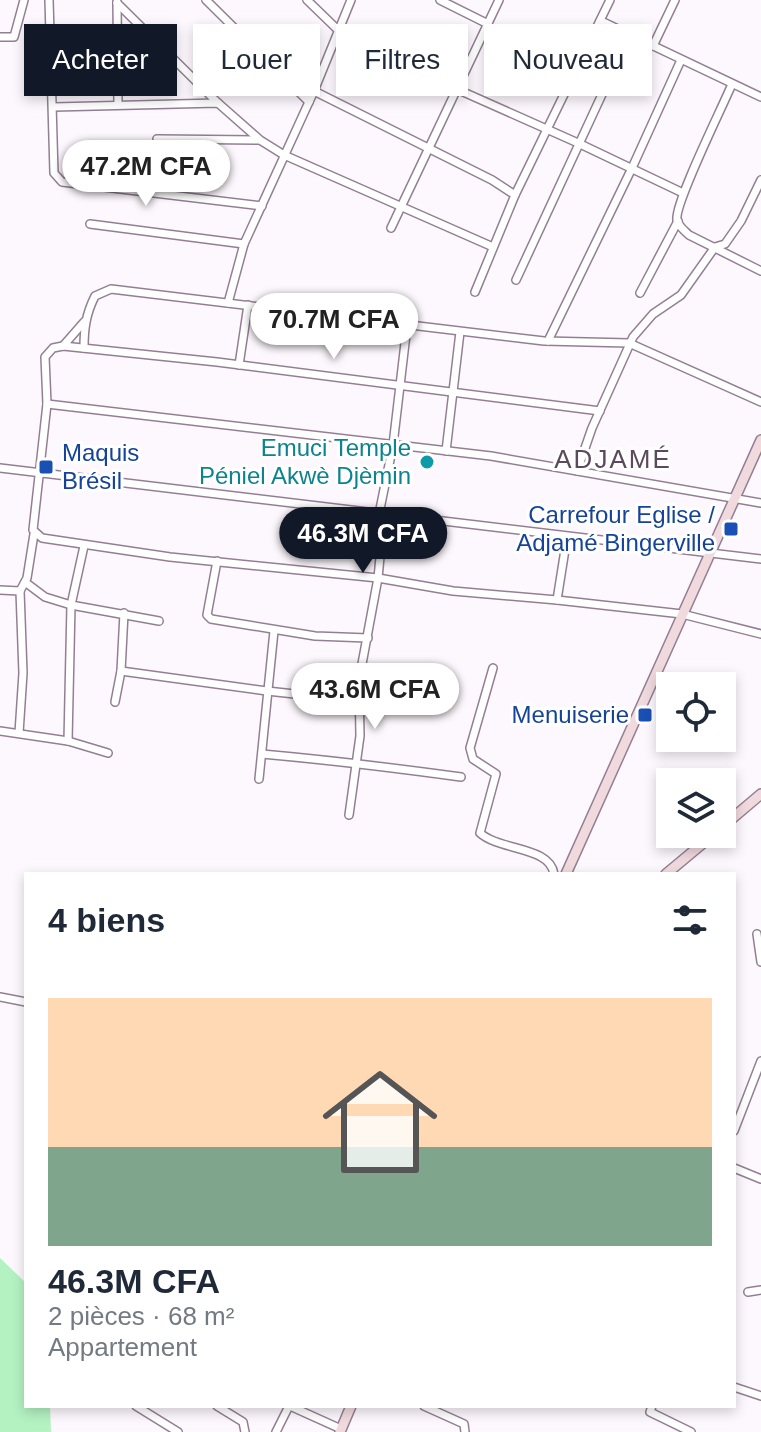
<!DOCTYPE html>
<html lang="fr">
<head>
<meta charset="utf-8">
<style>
  body { margin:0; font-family:Helvetica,sans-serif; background:#f2f2f3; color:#1f2937; height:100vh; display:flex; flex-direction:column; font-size:30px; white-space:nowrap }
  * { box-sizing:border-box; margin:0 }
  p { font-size:26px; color:#747a83 }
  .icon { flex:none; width:44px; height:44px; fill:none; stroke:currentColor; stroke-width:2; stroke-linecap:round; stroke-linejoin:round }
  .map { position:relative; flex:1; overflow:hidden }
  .side { position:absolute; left:24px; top:872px; width:712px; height:536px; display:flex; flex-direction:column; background:#fff; border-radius:0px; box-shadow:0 4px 12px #0003 }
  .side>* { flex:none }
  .hud { position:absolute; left:24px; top:24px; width:714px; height:72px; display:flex; gap:16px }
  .controls { position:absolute; left:656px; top:672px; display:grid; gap:16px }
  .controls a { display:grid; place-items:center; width:80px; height:80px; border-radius:0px; background:#fff; box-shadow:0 4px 12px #0003; font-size:40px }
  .price { position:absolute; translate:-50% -68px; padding:0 18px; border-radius:28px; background:#fff; color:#222; font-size:26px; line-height:52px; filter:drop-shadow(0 2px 4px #0008) }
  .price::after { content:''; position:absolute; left:50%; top:48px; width:24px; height:18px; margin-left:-12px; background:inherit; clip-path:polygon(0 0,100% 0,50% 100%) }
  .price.current { background:#111827; color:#fff }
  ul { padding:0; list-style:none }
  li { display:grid; align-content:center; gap:16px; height:424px; padding:0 24px }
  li+li { border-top:2px solid #e0e1e3 }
  li span { display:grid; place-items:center; height:248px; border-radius:0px; color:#555 }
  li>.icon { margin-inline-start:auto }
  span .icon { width:144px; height:144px; fill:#fffc; stroke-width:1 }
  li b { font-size:34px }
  h2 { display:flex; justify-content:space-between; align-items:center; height:96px; padding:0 24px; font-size:34px }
  .tag { padding:0 28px; border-radius:0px; background:#fff; box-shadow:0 4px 12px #0003; font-size:28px; line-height:72px }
  .tag.current { background:#111827; color:#fff }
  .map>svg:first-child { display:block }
  .green { fill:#b4f2c2 }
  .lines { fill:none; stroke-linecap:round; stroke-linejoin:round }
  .street-casing { stroke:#937f94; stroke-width:10 }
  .secondary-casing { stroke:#937f94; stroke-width:12 }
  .street { stroke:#fff; stroke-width:7 }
  .secondary { stroke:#f1dade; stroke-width:9 }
  .culture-dot { fill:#0f9aa8; stroke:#fff; stroke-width:3 }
  .transit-dot { fill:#1a4fb4; stroke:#fff; stroke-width:3 }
  .labels { text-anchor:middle; stroke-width:6; stroke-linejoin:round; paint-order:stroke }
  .culture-label { font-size:24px; fill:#0d838f; stroke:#fff; text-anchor:end }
  .transit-label { font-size:24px; fill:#164399; stroke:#fff; text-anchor:end }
  .neighbourhood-label { font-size:26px; letter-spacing:2px; fill:#5c495d; stroke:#fff }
</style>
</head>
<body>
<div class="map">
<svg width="761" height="1432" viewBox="0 0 761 1432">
  <rect width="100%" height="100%" fill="#fdf8fd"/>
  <polygon class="green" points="0,1258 26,1283 26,1406 50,1406 51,1432 0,1432"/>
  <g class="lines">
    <g class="street-casing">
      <g id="street">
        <polyline points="49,0 54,173 62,182 262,206"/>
        <polyline points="206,0 309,102"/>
        <polyline points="307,0 338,30 389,59 578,143 683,193"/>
        <polyline points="440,0 488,24"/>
        <polyline points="117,2 118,104"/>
        <polyline points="117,3 218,103"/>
        <polyline points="601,21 761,97"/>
        <polyline points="0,37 14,37 24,0"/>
        <polyline points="653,46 675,0"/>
        <path d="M 732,84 C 723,106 674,204 677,220 C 679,227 684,230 689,235 L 761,271"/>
        <polyline points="314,91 492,180 515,195"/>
        <polyline points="54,107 218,103 260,140 284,155 493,247"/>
        <polyline points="157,139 258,140"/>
        <polyline points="90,224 244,244"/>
        <polyline points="391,228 499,0"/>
        <polyline points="516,280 630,34"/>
        <polyline points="475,292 515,195 610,0"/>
        <polyline points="640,293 678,221"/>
        <polyline points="228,303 244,244 314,91 351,0"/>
        <polyline points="548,341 632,168 681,60"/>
        <polyline points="63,346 84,322"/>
        <path d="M 84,348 C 84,328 86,314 95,296 L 111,289 L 544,341 L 629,343 L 761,402"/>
        <polyline points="239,365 248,305"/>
        <polyline points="47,404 491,456 761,503"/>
        <polyline points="600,411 217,362 63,346 53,348 45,357 47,404 33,530 42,538 170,557 378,578 453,591 557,600 682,614 761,634"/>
        <polyline points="446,451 460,332"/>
        <polyline points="0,468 761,559"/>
        <polyline points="577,471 592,428 633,337 653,314 681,295 715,247 725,244 741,221 761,180"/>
        <polyline points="379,514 393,445 407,326"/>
        <polyline points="84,546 71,605 159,621"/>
        <polyline points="217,561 207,615 211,619 315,636 368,638"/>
        <polyline points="25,582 45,597 71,605 68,741"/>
        <polyline points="0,590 20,591"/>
        <polyline points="557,600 567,537"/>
        <path d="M 493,668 L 470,748 L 473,759 L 496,774 L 480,833 C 500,851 550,846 554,874"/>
        <polyline points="121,671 267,691 359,701"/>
        <polyline points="115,702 121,671 124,613"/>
        <polyline points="0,731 68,741 108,753"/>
        <polyline points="19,733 23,673 20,591 27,578 34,534"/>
        <path d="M 262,754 C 329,760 395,768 461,777"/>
        <polyline points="259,779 274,631"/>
        <polyline points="349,815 360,736 359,680 378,578 384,515"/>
        <polyline points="757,934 761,962"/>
        <polyline points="0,997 26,1002"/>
        <polyline points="734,1131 761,1061"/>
        <polyline points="734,1168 761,1179"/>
        <polyline points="748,1292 761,1290"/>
        <polyline points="734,1387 761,1396"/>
        <polyline points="136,1406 178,1432"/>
        <polyline points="217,1406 243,1422 245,1432"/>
        <polyline points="290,1406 341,1429"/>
        <polyline points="424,1406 464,1424 465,1432"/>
        <polyline points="652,1406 650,1412 691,1432"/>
        <polyline points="276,1432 289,1406"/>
      </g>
    </g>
    <g class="secondary-casing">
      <g id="secondary">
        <polyline points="722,827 761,794"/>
        <polyline points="566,874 761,440"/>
        <polyline points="666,874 714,834"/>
        <polyline points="340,1432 351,1406"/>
      </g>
    </g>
    <use href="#street" class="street"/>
    <use href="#secondary" class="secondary"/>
  </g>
  <circle class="culture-dot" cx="427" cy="462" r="8"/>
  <g class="transit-dot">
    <rect x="38" y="459" width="16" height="16" rx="4"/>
    <rect x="723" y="521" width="16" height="16" rx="4"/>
    <rect x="637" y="707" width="16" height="16" rx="4"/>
  </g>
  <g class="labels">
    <g class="culture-label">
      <text x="411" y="456">Emuci Temple<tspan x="411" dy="28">Péniel Akwè Djèmin</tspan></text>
    </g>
    <g class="transit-label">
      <text x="62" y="461" text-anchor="start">Maquis<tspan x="62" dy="28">Brésil</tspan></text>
      <text x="715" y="523">Carrefour Eglise /<tspan x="715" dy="28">Adjamé Bingerville</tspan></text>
      <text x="629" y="723">Menuiserie</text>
    </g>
    <g class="neighbourhood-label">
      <text x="613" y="468">ADJAMÉ</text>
    </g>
  </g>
</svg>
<div class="controls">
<a><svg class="icon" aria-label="locate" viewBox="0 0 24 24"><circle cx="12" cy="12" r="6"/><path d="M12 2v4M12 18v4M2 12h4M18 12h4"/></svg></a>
<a><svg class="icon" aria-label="layers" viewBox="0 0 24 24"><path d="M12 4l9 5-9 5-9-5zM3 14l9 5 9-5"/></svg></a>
</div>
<b class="price" style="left:146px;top:208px">47.2M CFA</b>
<b class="price" style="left:334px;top:361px">70.7M CFA</b>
<b class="price current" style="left:363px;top:575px">46.3M CFA</b>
<b class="price" style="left:375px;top:731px">43.6M CFA</b>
<div class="hud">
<a class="tag current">Acheter</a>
<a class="tag">Louer</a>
<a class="tag">Filtres</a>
<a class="tag">Nouveau</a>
</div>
<section class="side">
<h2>4 biens<svg class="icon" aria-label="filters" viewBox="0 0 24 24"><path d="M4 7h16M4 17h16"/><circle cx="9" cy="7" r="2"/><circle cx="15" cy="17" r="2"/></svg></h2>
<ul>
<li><span style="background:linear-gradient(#ffd9b3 60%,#7fa58c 0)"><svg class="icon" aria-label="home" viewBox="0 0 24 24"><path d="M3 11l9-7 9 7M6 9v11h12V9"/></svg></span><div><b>46.3M CFA</b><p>2 pièces · 68 m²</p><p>Appartement</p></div></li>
</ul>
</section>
</div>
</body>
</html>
